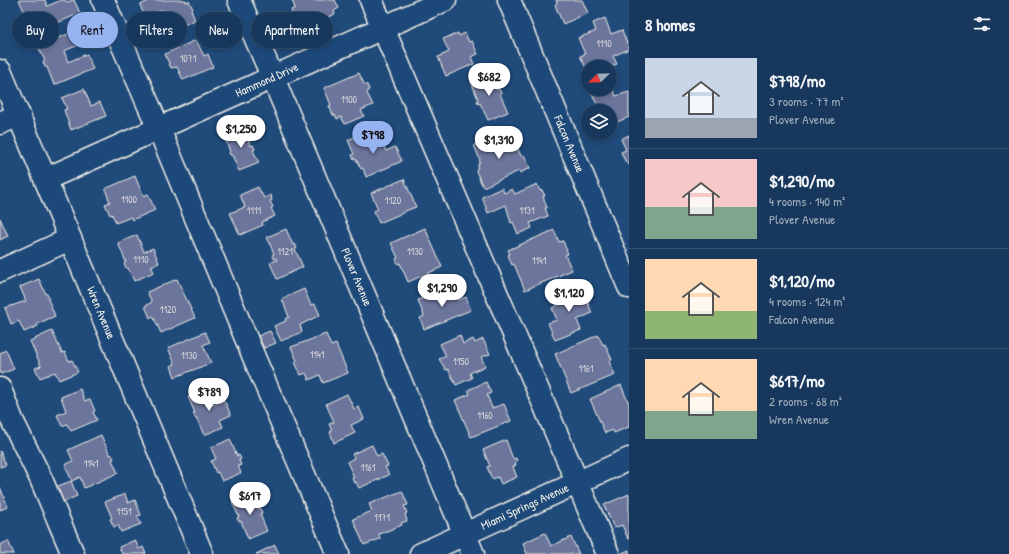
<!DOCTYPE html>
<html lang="en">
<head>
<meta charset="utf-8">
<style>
  body { margin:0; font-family:"Patrick Hand",sans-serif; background:#203f62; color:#f1f3f6; height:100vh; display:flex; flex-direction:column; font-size:15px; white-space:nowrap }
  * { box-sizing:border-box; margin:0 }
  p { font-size:13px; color:#9eacbb }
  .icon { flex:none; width:22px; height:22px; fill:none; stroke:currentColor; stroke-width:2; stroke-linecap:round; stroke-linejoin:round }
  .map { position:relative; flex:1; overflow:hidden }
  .drawer { display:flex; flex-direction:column; background:#17385c; width:380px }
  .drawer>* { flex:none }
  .top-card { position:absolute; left:12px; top:12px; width:380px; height:36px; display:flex; gap:8px }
  .needle { width:26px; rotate:247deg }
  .controls { position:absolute; left:581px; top:60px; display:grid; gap:8px }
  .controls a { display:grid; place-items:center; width:36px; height:36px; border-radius:50%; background:#17385c; box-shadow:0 2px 6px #0003,0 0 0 1px #365272; font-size:20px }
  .price { position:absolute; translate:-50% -34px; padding:0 9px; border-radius:14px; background:#fff; color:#222; font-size:13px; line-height:26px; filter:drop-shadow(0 1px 2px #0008) }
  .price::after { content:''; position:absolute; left:50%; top:24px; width:12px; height:9px; margin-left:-6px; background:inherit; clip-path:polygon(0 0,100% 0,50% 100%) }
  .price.on { background:#95b2f1; color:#111 }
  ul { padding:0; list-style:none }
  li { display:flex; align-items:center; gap:12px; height:100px; padding:0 16px }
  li+li { border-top:1px solid #365272 }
  li span { display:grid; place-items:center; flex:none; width:112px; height:80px; border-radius:0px; color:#555 }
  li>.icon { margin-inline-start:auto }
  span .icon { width:48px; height:48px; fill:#fffc; stroke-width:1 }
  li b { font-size:17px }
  h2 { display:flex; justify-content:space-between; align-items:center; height:48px; padding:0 16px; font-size:17px }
  .pill { padding:0 14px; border-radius:18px; background:#17385c; box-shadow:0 2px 6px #0003,0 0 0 1px #365272; font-size:14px; line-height:36px }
  .pill.on { background:#95b2f1; color:#111 }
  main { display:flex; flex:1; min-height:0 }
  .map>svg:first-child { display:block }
  .building { fill:#6c749b; stroke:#f4f1e8 }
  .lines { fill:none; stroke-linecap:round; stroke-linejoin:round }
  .minor-casing { stroke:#f4f1e8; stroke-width:25 }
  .minor { stroke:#1f4a7a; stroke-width:22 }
  .labels { text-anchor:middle; stroke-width:3; stroke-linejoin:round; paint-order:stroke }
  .number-label { font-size:10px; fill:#d2d2d5 }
  .street-label { font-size:12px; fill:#f4f1e8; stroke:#1f4a7a }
</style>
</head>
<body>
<main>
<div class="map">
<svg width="629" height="554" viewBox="0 0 629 554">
  <rect width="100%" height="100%" fill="#1f4a7a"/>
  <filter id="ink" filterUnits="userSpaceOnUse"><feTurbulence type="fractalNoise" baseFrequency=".025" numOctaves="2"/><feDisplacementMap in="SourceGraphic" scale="8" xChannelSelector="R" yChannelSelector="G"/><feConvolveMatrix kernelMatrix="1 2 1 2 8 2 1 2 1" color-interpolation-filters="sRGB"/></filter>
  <g filter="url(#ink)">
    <g class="building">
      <polygon points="19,0 45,0 47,6 62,0 65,0 66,2 74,0 80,13 46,28 43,20 26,26 21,15 25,13"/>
      <polygon points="151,0 186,0 186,2 189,1 193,9 191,10 195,20 176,28 173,20 170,21 165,10 163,11 162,10 145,17 140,5"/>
      <polygon points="292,0 335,0 339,8 334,11 335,14 301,29 297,20 295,21 291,10 295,8"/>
      <polygon points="556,0 582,0 588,13 563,24 555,5 557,3"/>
      <polygon points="605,18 611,34 622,30 629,49 613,56 617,64 610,67 588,67 588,72 580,56 585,54 578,38 596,31 593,23"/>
      <polygon points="81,29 86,42 64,51 68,62 87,54 93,69 54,85 47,67 45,67 43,62 45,61 38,46"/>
      <polygon points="458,33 459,36 465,33 469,42 472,41 478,54 471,57 474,64 446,76 438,57 449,52 443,39"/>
      <polygon points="196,40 204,56 208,54 213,67 183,80 177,67 171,68 165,54"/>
      <polygon points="359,73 364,84 367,85 369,89 367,93 373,105 361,110 364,116 345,124 341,117 337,119 335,115 333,115 329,106 331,105 324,88"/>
      <polygon points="491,73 497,90 499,89 501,93 500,94 508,112 488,120 480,103 478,104 477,100 478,99 471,82"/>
      <polygon points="610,83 616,96 629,92 629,117 610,125 610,111 597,111 597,109 599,109 590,89 610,89"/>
      <polygon points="84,89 91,106 100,102 106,116 71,130 64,110 67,109 62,98"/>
      <polygon points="243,126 251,146 253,145 255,149 253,150 259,163 239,171 232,155 230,155 229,152 230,151 223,135"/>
      <polygon points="367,131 373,145 382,142 386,151 395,147 402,161 366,177 363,168 361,169 356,159 354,160 352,155 354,154 348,140"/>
      <polygon points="506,133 513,149 517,147 521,156 524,155 530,168 520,173 519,171 483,187 476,171 480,160 474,145 486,140 487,142"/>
      <polygon points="629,135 629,165 628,162 626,163 621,152 626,150 621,139"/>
      <polygon points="135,176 143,196 148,194 155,210 132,220 131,217 116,223 112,214 110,215 105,204 110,202 105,189"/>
      <polygon points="404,179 416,207 405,211 405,212 379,223 374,211 378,209 371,193"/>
      <polygon points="537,184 540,191 542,190 545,196 543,196 547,208 545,208 548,216 530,223 532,228 518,234 513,222 511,223 506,205 488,213 482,197 502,188 504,193 512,189 515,194"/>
      <polygon points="258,187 264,198 271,195 272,200 270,201 273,207 271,208 275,216 262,222 263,225 240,235 230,213 245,207 240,195"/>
      <polygon points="0,218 8,236 0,240"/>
      <polygon points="425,228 442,267 408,282 400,263 398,264 396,259 398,258 391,243"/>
      <polygon points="286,229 293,245 295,244 297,248 295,249 303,267 277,279 270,263 277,260 276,258 274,259 272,255 274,254 267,237"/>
      <polygon points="554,230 559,242 563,241 568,254 565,255 572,270 525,290 514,264 512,265 508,255 510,254 508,250"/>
      <polygon points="137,235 144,252 153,248 159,263 151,266 154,272 134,281 128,268 126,268 124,263 126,262 118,243"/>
      <polygon points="39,279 46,294 47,294 49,298 48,299 55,316 37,324 38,326 24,332 19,321 11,324 5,308 26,301 20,287"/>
      <polygon points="177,279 195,318 161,333 153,316 150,318 145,306 152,302 147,292"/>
      <polygon points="577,286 583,302 587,301 592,313 577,320 581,330 555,340 548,323 557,320 552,308 558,305 554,296"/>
      <polygon points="304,289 311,305 315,304 320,315 300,325 302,332 281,341 274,326 286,321 285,319 289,317 282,299"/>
      <polygon points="455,290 459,300 466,297 471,310 424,329 420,318 424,316 418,300 439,292 441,296"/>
      <polygon points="52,331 62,353 65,352 69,361 72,360 78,372 59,380 55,372 40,378 35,368 41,366 30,341"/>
      <polygon points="270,331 276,343 264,348 258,336"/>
      <polygon points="205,332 210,342 203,345 211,363 175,377 171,366 175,364 168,348"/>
      <polygon points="326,334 331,346 336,344 348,373 323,383 320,375 309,380 306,373 301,375 295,362 297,361 291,347"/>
      <polygon points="460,335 463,344 473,339 475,343 483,339 490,354 481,357 485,366 470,373 472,378 456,385 448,369 446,370 439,359 446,356 440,344"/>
      <polygon points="598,335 603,345 605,344 612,360 609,361 615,375 571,393 555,354"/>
      <polygon points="6,350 14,369 1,374 0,371 0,353"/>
      <polygon points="486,382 491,393 487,395 492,408 504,404 511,421 471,437 455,400 470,394 468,390"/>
      <polygon points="621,385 628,402 629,402 629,427 614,433 613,430 605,433 590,399"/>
      <polygon points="80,389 85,401 90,399 95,411 93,412 97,420 71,431 67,424 62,426 57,415 66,411 61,397"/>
      <polygon points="207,390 213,405 224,400 231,415 220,420 223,427 204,435 196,417 195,418 193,413 195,413 188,397"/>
      <polygon points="347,394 354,409 359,407 364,419 351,425 355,433 334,443 330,432 332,431 329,424 334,422 326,404"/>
      <polygon points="101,435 110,455 111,454 113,457 114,459 112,460 118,473 84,488 80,477 72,481 65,465 73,461 68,450"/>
      <polygon points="230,439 237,456 239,455 241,459 239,460 241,465 238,466 241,473 222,481 218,472 216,473 211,461 216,459 211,448"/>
      <polygon points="506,440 513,459 516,458 517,461 515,462 516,465 513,467 517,477 501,484 498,477 492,479 487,467 490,466 483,450"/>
      <polygon points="372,445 377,456 382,454 388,466 385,467 389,475 359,488 356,482 354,483 352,478 354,477 347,462 354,458 352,454"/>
      <polygon points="0,451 6,465 0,467"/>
      <polygon points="71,481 77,496 59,504 53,488"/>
      <polygon points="0,487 8,507 0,510"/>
      <polygon points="402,491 408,505 404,506 407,513 405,514 407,521 401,523 402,525 379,534 380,539 364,545 353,519 372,511 369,504"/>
      <polygon points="125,494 128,503 135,500 141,515 137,516 141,524 121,532 118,525 114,527 110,519 112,518 105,502"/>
      <polygon points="252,494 258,509 260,508 262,513 260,514 267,531 248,539 241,521 239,522 237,518 239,517 232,502"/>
      <polygon points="629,494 629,539 628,539 622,525 614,528 604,505"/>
      <polygon points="545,533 551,546 571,537 579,554 527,554 523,543"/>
      <polygon points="135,540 139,549 143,547 146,554 122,554 119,547"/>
      <polygon points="8,541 14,554 0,554 0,545"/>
      <polygon points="275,545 279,554 256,554"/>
      <polygon points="629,550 629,554 620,554"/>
    </g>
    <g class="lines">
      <g class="minor-casing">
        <g id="minor">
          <polyline points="103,0 159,129 253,355 338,554"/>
          <path id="s1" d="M 239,0 L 273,78 L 473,554"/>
          <polyline points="371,0 608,554"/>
          <path id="s2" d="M 509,0 L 629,287"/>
          <path id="s3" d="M 0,71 L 202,554"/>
          <polyline points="0,123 19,115"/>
          <path id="s4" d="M 46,179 L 445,0"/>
          <polyline points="0,271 70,239"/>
          <polyline points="0,389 12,420 41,479 73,554"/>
          <path id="s5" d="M 421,554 L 629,459"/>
        </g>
      </g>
      <use href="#minor" class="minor"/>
    </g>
  </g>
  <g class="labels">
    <g class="number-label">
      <text x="604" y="47">1110</text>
      <text x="188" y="62">1071</text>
      <text x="349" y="103">1100</text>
      <text x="129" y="203">1100</text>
      <text x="393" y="204">1120</text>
      <text x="254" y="214">1111</text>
      <text x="527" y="214">1131</text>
      <text x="285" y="255">1121</text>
      <text x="415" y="255">1130</text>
      <text x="141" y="263">1110</text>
      <text x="539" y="264">1141</text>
      <text x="168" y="313">1120</text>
      <text x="317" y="358">1141</text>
      <text x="189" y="359">1130</text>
      <text x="461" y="365">1150</text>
      <text x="586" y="372">1161</text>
      <text x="485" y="419">1160</text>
      <text x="91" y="467">1141</text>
      <text x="368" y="471">1161</text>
      <text x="124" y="515">1151</text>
      <text x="382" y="521">1171</text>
    </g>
    <g class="street-label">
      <text dy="4" stroke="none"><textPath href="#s4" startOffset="242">Hammond Drive</textPath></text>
      <text dy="4" stroke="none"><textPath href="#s2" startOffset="156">Falcon Avenue</textPath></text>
      <text dy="4" stroke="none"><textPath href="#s1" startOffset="301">Plover Avenue</textPath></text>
      <text dy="4" stroke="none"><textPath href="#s3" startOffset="262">Wren Avenue</textPath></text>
      <text dy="4" stroke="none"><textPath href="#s5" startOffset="114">Miami Springs Avenue</textPath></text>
    </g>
  </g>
</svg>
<div class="controls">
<a><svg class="needle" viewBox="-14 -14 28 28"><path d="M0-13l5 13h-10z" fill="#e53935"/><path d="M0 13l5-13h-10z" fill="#9eacbb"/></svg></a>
<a><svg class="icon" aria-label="layers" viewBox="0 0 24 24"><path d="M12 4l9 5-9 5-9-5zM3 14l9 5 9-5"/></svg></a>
</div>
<b class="price" style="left:489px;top:97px">$682</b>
<b class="price" style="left:241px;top:149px">$1,250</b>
<b class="price on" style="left:373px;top:155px">$798</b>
<b class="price" style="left:499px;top:160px">$1,310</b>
<b class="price" style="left:442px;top:308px">$1,290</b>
<b class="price" style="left:569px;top:313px">$1,120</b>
<b class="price" style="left:209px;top:412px">$789</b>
<b class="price" style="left:250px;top:516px">$617</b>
<div class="top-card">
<a class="pill">Buy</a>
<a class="pill on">Rent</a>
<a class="pill">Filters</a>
<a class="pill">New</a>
<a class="pill">Apartment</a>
</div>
</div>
<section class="drawer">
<h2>8 homes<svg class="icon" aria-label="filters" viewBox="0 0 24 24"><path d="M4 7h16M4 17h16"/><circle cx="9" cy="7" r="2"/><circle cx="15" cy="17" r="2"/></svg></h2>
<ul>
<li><span style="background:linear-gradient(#c9d6e8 75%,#9aa5b1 0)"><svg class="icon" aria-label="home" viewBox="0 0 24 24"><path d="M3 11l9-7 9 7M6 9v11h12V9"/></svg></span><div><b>$798/mo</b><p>3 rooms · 77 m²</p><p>Plover Avenue</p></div></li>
<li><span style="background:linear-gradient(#f6c9c9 60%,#7fa58c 0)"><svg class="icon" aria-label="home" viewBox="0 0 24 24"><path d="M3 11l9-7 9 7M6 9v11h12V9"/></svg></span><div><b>$1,290/mo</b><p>4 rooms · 140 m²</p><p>Plover Avenue</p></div></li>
<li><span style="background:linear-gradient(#ffd9b3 65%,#8fb573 0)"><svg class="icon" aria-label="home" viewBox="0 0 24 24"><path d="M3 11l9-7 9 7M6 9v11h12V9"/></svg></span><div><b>$1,120/mo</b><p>4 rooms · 124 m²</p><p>Falcon Avenue</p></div></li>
<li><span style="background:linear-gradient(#ffd9b3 65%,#7fa58c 0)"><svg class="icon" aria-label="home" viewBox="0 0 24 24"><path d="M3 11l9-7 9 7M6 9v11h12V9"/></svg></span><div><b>$617/mo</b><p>2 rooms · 68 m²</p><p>Wren Avenue</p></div></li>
</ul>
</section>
</main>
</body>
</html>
